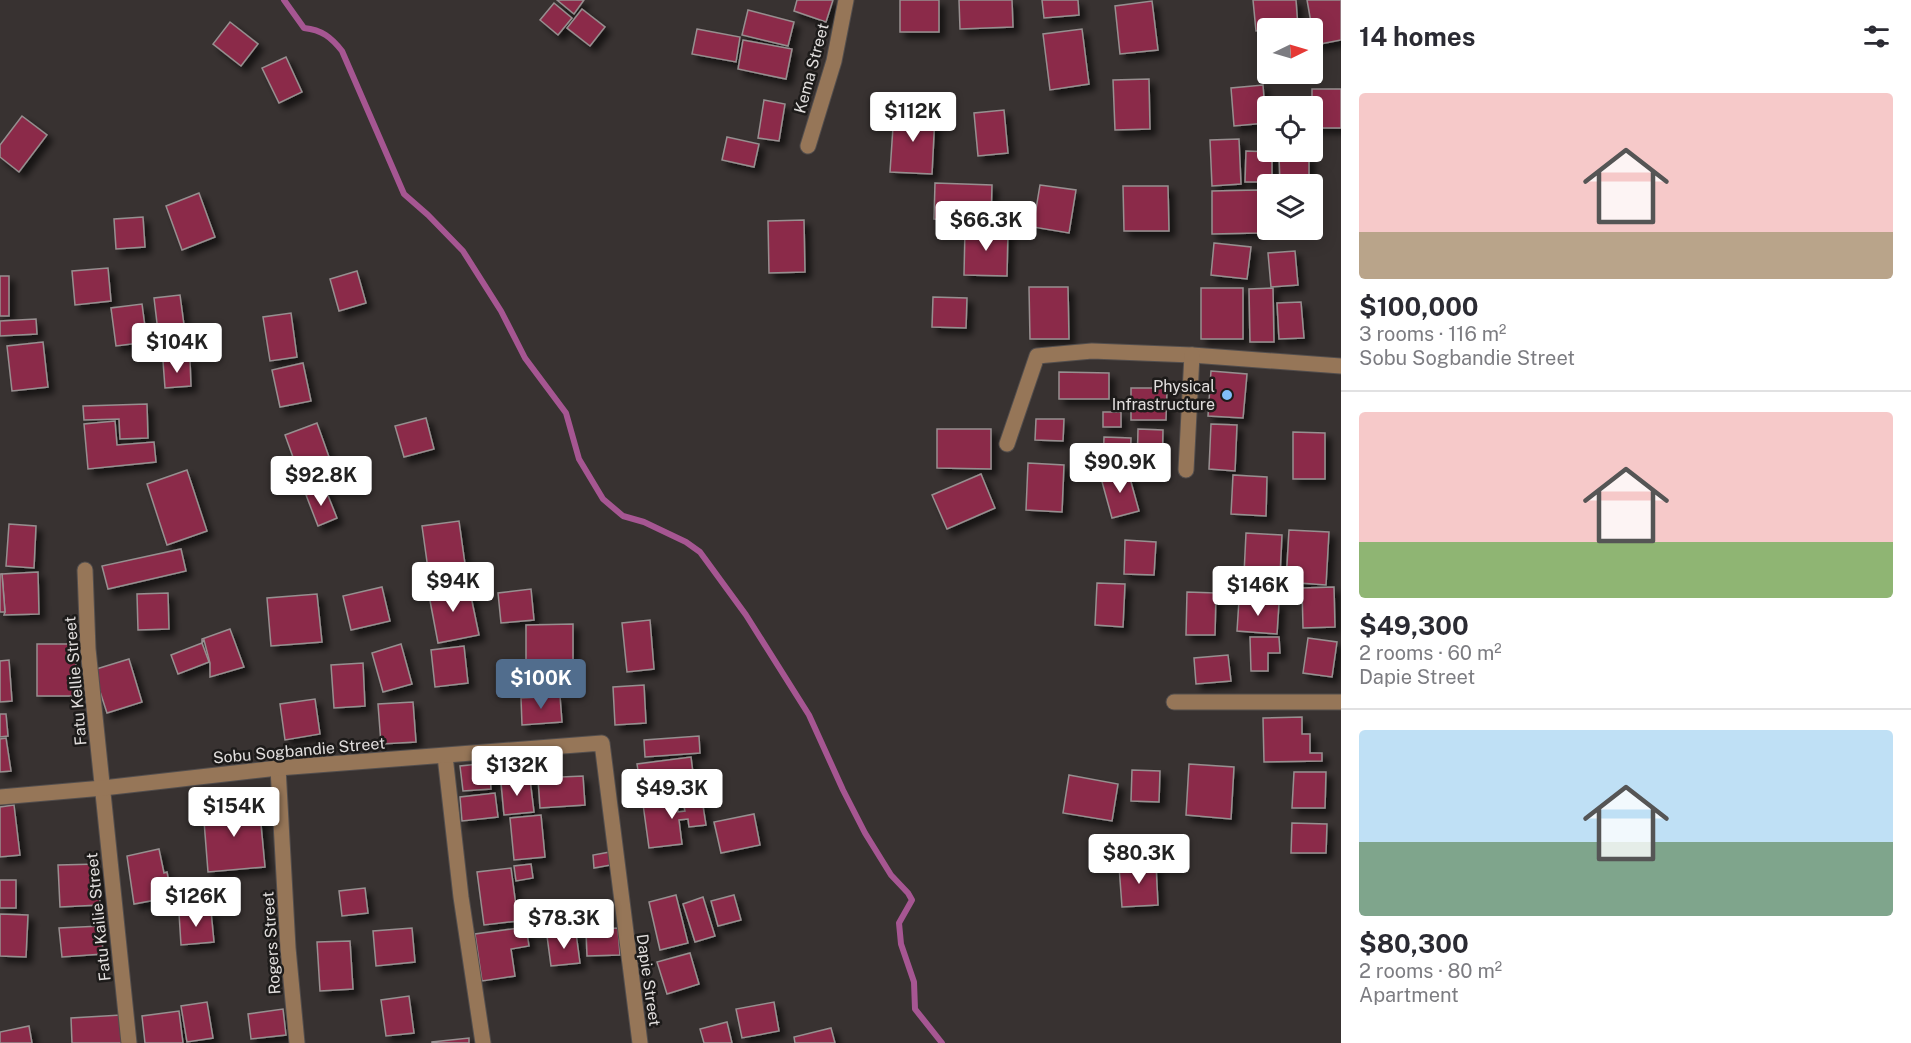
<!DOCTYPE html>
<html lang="en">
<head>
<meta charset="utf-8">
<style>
  body { margin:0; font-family:"Public Sans",sans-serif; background:#f2f2f3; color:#2b2b33; height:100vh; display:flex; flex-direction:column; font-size:22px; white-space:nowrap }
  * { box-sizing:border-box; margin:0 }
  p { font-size:20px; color:#7c7c81 }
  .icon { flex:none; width:33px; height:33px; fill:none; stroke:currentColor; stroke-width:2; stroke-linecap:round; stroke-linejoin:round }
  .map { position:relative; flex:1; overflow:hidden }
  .sheet { display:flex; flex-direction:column; background:#fff; width:570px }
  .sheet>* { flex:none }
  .needle { width:39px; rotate:85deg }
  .fabs { position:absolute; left:1257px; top:18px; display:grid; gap:12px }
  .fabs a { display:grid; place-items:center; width:66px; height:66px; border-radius:6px; background:#fff; box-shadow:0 3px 15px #0003; font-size:30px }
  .price { position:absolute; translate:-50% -51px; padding:0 14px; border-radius:6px; background:#fff; color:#222; font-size:20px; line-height:39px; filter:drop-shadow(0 2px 3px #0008) }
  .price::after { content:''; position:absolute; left:50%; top:36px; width:18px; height:14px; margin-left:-9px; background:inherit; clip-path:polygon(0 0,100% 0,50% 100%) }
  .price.selected { background:#516d8d; color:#fff }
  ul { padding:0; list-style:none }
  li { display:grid; align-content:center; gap:12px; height:318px; padding:0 18px }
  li+li { border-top:2px solid #e1e1e2 }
  li span { display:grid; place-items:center; height:186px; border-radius:6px; color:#555 }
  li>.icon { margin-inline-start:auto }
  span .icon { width:108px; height:108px; fill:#fffc; stroke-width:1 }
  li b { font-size:26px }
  h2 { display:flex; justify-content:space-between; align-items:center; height:72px; padding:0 18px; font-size:26px }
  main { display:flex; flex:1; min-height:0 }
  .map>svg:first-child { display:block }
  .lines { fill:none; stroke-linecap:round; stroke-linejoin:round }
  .stream { stroke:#a65692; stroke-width:6 }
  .building { fill:#8b2c48; stroke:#978f90; stroke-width:1.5; filter:url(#shadow) }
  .minor-casing { stroke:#534e4d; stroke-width:17 }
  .minor { stroke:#967658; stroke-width:15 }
  .poi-dot { fill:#80bdfa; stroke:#1d1b1a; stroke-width:2 }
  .labels { text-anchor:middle; stroke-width:5; stroke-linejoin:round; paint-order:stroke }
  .street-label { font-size:16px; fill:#e1dedd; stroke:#1d1b1a }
  .poi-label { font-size:16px; fill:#e1dedd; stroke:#1d1b1a; text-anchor:end }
</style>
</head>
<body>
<main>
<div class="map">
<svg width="1341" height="1043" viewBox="0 0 1341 1043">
  <defs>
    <filter id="shadow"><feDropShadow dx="5.5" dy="5.5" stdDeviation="3" flood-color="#0009"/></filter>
  </defs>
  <rect width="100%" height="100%" fill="#383231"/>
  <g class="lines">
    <path class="stream" d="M 284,0 L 304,28 C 322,30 331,37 342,51 L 404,194 L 428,215 L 463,251 L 501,311 L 525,358 L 566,413 L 579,459 L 603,499 L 623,516 L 644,522 L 686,542 L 700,552 L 746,615 L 809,715 L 843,790 L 865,833 L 891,875 L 908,893 L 912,900 L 899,923 L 901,944 L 914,982 L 915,1009 L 942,1043"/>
  </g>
  <g class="building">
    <polygon points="557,0 584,0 574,14"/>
    <polygon points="797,0 833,0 826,22 794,11"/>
    <rect x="900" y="0" width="39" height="32"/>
    <polygon points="959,0 1012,0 1013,27 960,29"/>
    <polygon points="1042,0 1078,0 1079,15 1044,18"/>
    <polygon points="1253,0 1296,0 1298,27 1256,31"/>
    <polygon points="1307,0 1341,0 1341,40 1315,45"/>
    <polygon points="1152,1 1158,50 1120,54 1115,6"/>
    <polygon points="554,3 572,18 558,35 540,20"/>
    <polygon points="582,9 605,27 590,46 567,28"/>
    <polygon points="748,10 794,22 788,46 742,35"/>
    <polygon points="230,22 258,44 241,66 213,44"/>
    <polygon points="697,29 740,37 736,62 692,54"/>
    <polygon points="1082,29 1089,84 1050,90 1043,34"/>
    <polygon points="743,40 792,49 786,79 738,69"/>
    <polygon points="286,57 302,92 279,103 262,68"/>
    <polygon points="1149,79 1150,129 1115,130 1113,80"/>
    <polygon points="1263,85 1266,123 1234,126 1231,88"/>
    <rect x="1312" y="89" width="29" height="39"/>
    <polygon points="764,100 785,104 779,141 758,138"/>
    <polygon points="1004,110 1008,153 978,156 974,113"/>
    <polygon points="894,112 935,115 932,174 890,172"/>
    <polygon points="22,116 47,135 19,172 0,157 0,145"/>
    <polygon points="727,137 759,144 754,167 722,160"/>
    <polygon points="1239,139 1241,184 1212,186 1210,140"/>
    <polygon points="1246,151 1272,152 1272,182 1245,182"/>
    <polygon points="1279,156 1309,156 1309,181 1280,182"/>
    <polygon points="935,183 992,185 991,222 934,219"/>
    <polygon points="1040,185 1076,190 1069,233 1033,227"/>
    <polygon points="1123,186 1168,186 1169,231 1124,231"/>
    <polygon points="1258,190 1258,233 1212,234 1212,191"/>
    <polygon points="199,193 215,237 182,250 166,206"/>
    <polygon points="143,217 145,247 116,249 114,219"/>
    <polygon points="804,220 805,272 769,273 768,221"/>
    <polygon points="965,229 1008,230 1007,276 964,275"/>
    <polygon points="1214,243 1251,247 1247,279 1211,275"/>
    <polygon points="1295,251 1298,285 1271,287 1268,253"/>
    <polygon points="108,268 111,301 75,305 72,271"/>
    <polygon points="357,271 366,303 339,311 330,279"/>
    <rect x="0" y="276" width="9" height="40"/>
    <polygon points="1029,287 1068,287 1069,339 1030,339"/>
    <rect x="1201" y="288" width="42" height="51"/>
    <polygon points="1273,288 1274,342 1250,342 1249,289"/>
    <polygon points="180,295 184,325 194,324 196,343 160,348 154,298"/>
    <polygon points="933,297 967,298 966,328 932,327"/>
    <polygon points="1301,302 1304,338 1279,339 1277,303"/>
    <polygon points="142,304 147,342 116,346 111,308"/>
    <polygon points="291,313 297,357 270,361 263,317"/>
    <polygon points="36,319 37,334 0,336 0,321"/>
    <polygon points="43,342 48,387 12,391 7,346"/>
    <polygon points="190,360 191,386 165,388 163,361"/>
    <polygon points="303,363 311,401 280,407 272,370"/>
    <polygon points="1211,371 1247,374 1243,418 1208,416"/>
    <polygon points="1059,372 1109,373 1109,399 1059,399"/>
    <polygon points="1131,388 1167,388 1166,420 1131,420"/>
    <polygon points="147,404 148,438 120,439 119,419 84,420 83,406"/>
    <rect x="1103" y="412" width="18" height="15"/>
    <polygon points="426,418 434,449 404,457 395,426"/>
    <polygon points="1036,419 1064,419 1063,441 1035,440"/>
    <polygon points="115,421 117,445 154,442 156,462 88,469 84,424"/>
    <polygon points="317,423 334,471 302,482 285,435"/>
    <polygon points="1211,424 1237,425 1235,471 1209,469"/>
    <polygon points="937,429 991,429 991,469 937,468"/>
    <polygon points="1138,429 1163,430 1162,474 1137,473"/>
    <polygon points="1293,432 1325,433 1325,479 1293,479"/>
    <polygon points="1104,437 1131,438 1130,468 1103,467"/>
    <polygon points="1028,463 1064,465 1062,512 1026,510"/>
    <polygon points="187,470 207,531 167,545 147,484"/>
    <polygon points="1128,471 1139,511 1112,518 1101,478"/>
    <polygon points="981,474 995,508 947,529 932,495"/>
    <polygon points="1233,475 1267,477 1266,516 1231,514"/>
    <polygon points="325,488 337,518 318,526 306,495"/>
    <polygon points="459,521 465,564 428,569 422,526"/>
    <polygon points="9,524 36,526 34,568 6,566"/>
    <polygon points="1289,530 1329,532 1326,585 1286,582"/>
    <polygon points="1246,533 1282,535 1280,576 1244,574"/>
    <polygon points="1125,540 1156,542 1154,575 1124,574"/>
    <polygon points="181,549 186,571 108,589 102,566"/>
    <polygon points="38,572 39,614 4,615 5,612 2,574"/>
    <polygon points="0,574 2,574 5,612 0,612"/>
    <polygon points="468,582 479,635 438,643 428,590"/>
    <polygon points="1097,583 1125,584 1123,627 1095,625"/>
    <polygon points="382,587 390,621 351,630 343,596"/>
    <polygon points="1334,587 1335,627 1303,628 1302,588"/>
    <polygon points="531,589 534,620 501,623 498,593"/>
    <polygon points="1187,592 1216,593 1215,635 1186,635"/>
    <polygon points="168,593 169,629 138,630 137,594"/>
    <polygon points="317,594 322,642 271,646 267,598"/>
    <polygon points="1239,600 1279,603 1277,634 1237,631"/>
    <polygon points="650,620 654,669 627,672 622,623"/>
    <polygon points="573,624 573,661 526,662 526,625"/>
    <polygon points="230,629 244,667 210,677 210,663 204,640 202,643 202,639"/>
    <polygon points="1250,637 1279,637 1280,653 1268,653 1268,671 1251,671"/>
    <polygon points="1308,638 1337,642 1332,677 1303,673"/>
    <polygon points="202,643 209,662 178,674 171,655"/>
    <rect x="37" y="644" width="39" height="52"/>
    <polygon points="401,644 412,684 383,692 372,653"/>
    <polygon points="464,646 468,683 435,687 431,650"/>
    <polygon points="1228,655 1231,681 1196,684 1194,658"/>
    <polygon points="129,659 142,702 107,713 93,670"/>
    <polygon points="9,660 12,701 0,702 0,661"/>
    <polygon points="363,663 365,706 334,708 331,665"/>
    <polygon points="644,685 646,723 615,725 613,687"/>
    <polygon points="560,696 562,722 522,725 521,698"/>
    <polygon points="315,699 320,734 285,740 280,704"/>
    <polygon points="413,702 416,742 381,744 378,704"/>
    <polygon points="0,714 6,714 8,736 0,737"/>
    <polygon points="1302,717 1302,734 1310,734 1310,753 1322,753 1322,761 1264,762 1263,718"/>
    <polygon points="699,736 700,753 645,757 644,740"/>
    <polygon points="6,738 11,771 0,772 0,739"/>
    <polygon points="526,755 528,777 494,781 492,759"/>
    <polygon points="691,757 695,789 642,796 637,764"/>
    <polygon points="489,763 491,789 463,791 460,766"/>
    <polygon points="1189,764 1234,767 1231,819 1186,815"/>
    <polygon points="1132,770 1160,771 1159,802 1131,801"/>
    <polygon points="1294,772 1326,772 1325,808 1292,808"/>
    <polygon points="1069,775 1118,784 1112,821 1063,813"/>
    <polygon points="583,776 585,805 540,808 538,778"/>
    <polygon points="530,779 534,812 504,815 501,783"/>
    <polygon points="495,793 498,817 462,821 460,797"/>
    <polygon points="701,793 706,825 689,827 688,819 679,820 682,844 649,848 643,804 676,799 678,812 685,811 682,796"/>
    <polygon points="259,803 265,867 208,872 203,808"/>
    <polygon points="14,805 20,855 0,857 0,807"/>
    <polygon points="754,814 760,845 721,853 714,822"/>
    <polygon points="541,815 545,857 514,860 510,818"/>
    <polygon points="1292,823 1327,824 1326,853 1291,853"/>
    <polygon points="159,849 164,873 167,872 172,897 134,904 127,856"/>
    <polygon points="610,852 611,865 594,868 593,855"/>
    <polygon points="98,864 100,905 60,907 58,865"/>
    <polygon points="531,864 533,878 516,881 514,866"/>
    <polygon points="1156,864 1158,905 1122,907 1119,866"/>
    <polygon points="511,868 518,921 484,925 477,872"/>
    <rect x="0" y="880" width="16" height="28"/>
    <polygon points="365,888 368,913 342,916 339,891"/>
    <polygon points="676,895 688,943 660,950 649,902"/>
    <polygon points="734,895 741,920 718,926 711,901"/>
    <polygon points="703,897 715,936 695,942 683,904"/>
    <polygon points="211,911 214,942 181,945 179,913"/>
    <polygon points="0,914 28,915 26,957 0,956"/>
    <polygon points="101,926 103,954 62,957 59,928"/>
    <polygon points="526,927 529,946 511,949 515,976 482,981 475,934"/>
    <polygon points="412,928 415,962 376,966 373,931"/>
    <polygon points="618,928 620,955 587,956 586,930"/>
    <polygon points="576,933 580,963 551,966 547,936"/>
    <polygon points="350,941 353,989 320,991 317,942"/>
    <polygon points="690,953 699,984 667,994 657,962"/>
    <polygon points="409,996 414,1033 386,1036 381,1000"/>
    <polygon points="207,1002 213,1038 187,1042 181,1006"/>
    <polygon points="774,1002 779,1031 742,1038 736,1009"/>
    <polygon points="283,1009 286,1035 251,1039 248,1014"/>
    <polygon points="179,1011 183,1043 145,1043 142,1016"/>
    <polygon points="121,1015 123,1043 72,1043 71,1018"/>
    <polygon points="727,1022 732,1043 704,1043 700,1029"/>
    <polygon points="29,1026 32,1043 0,1043 0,1032"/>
    <polygon points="831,1028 835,1043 795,1043 794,1037"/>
    <polygon points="469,1038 469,1043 432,1043 432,1042"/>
  </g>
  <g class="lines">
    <g class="minor-casing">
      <g id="minor">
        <polyline points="808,146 834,61 846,0"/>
        <polyline points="1007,444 1037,356 1092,351 1192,355 1341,366"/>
        <polyline points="1186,470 1192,355"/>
        <polyline points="85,570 88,649 129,1043"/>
        <polyline points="1174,702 1341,702"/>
        <polyline points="445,756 461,897 483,1043"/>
        <polyline points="278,768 288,948 297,1043"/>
        <polyline points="0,797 103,788 278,768 602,743 640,1043"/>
      </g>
    </g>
    <use href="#minor" class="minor"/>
  </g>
  <circle class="poi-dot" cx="1227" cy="395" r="6"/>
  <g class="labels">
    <g class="street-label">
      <text transform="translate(811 68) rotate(-75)" y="6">Kema Street</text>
      <text transform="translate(75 681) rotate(-95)" y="6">Fatu Kellie Street</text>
      <text transform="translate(299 750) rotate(-5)" y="6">Sobu Sogbandie Street</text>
      <text transform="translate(98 917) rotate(-96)" y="6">Fatu Kailie Street</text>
      <text transform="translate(271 943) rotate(-94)" y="6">Rogers Street</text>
      <text transform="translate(649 980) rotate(82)" y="6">Dapie Street</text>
    </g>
    <g class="poi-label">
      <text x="1215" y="392">Physical<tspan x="1215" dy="18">Infrastructure</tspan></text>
    </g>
  </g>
</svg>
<div class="fabs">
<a><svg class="needle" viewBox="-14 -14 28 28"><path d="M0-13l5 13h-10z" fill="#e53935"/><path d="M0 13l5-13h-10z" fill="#7c7c81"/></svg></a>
<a><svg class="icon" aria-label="locate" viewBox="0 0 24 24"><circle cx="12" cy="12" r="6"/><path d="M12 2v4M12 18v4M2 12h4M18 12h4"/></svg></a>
<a><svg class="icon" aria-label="layers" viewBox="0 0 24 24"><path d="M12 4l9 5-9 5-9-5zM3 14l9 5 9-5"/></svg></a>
</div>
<b class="price" style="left:913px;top:143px">$112K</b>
<b class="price" style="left:986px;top:252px">$66.3K</b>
<b class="price" style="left:177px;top:374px">$104K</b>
<b class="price" style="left:1120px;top:494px">$90.9K</b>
<b class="price" style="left:321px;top:507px">$92.8K</b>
<b class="price" style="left:453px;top:613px">$94K</b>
<b class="price" style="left:1258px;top:617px">$146K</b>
<b class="price selected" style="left:541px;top:710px">$100K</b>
<b class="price" style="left:517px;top:797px">$132K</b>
<b class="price" style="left:672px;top:820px">$49.3K</b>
<b class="price" style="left:234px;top:838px">$154K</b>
<b class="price" style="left:1139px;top:885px">$80.3K</b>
<b class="price" style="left:196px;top:928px">$126K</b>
<b class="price" style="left:564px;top:950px">$78.3K</b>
</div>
<section class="sheet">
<h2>14 homes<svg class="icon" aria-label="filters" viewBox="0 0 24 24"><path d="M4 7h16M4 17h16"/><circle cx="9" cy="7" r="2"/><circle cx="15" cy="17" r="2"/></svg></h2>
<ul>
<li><span style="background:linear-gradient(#f6c9c9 75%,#b9a48a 0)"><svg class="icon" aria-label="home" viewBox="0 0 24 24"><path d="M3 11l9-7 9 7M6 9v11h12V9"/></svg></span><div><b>$100,000</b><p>3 rooms · 116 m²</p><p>Sobu Sogbandie Street</p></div></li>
<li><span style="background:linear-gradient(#f6c9c9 70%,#8fb573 0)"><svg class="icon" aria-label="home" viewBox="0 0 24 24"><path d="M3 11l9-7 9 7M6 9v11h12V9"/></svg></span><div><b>$49,300</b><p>2 rooms · 60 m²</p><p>Dapie Street</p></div></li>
<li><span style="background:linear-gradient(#bfe0f5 60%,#7fa58c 0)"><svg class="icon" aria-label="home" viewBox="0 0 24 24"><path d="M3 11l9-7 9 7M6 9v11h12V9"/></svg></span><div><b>$80,300</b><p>2 rooms · 80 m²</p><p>Apartment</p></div></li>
</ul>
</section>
</main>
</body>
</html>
